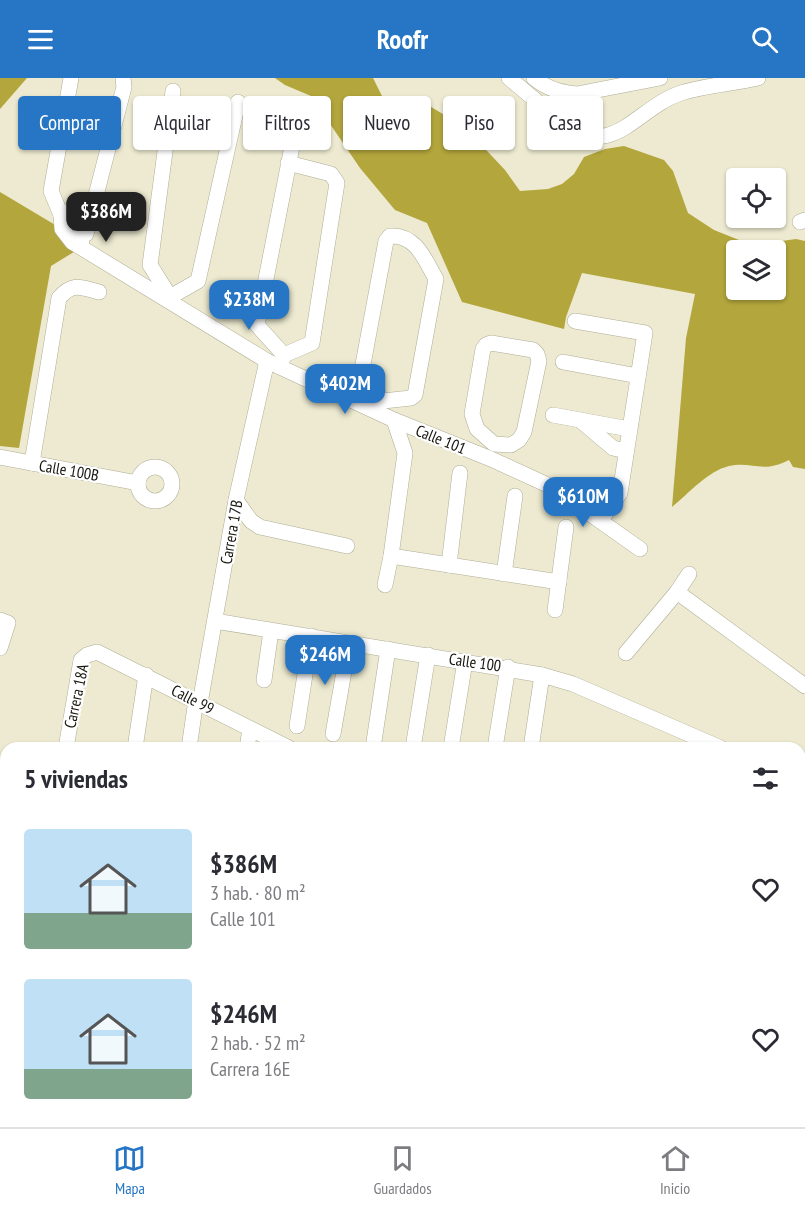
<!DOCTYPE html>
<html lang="es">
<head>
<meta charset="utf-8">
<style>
  :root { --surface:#fff; --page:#f7f7f7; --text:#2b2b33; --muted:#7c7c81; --line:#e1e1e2; --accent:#2676c5 }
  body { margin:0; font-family:"PT Sans Narrow",sans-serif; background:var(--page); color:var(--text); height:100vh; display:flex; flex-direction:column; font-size:22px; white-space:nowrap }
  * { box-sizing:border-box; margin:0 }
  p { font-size:20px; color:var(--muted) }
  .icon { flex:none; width:33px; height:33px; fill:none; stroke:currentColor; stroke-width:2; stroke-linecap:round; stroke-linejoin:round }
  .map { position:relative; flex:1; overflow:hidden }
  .drawer { position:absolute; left:0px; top:664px; width:806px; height:386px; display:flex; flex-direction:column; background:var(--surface); border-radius:18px 18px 0 0; box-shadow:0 2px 4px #0004 }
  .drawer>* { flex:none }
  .banner { position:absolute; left:18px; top:18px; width:770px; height:54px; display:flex; gap:12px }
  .fabs { position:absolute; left:726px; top:90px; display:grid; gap:12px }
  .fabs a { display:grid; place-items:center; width:60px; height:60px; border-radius:6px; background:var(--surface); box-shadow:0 2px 4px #0004; font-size:30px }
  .price { position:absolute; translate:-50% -51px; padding:0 14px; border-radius:12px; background:var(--accent); color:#fff; font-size:20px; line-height:39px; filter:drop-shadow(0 2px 3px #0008) }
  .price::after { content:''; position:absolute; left:50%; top:36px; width:18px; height:14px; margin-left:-9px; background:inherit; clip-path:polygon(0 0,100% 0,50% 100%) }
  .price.on { background:#222; color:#fff }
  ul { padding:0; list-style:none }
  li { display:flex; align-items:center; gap:18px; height:150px; padding:0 24px }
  li span { display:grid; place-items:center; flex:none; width:168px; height:120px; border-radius:6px; color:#555 }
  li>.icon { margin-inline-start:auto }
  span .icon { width:72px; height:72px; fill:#fffc; stroke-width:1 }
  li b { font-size:26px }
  h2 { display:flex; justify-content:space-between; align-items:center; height:72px; padding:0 24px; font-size:26px }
  .pill { padding:0 21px; border-radius:6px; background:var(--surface); box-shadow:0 2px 4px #0004; font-size:21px; line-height:54px }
  .pill.on { background:var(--accent); color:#fff }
  header { display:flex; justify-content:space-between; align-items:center; height:78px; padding:0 24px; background:var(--accent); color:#fff; font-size:27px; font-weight:700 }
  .tabs { display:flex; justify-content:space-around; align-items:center; height:84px; border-top:2px solid var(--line); background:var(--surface); font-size:16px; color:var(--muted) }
  .tabs a { display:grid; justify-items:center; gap:3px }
  .tabs .on { color:var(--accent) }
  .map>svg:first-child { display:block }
  .forest { fill:#b3a63c; fill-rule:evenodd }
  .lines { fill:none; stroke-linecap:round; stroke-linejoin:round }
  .minor-casing { stroke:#afad95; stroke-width:16 }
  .minor { stroke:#fff; stroke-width:15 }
  .labels { text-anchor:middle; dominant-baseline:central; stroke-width:4.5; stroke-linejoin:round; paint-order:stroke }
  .street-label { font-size:16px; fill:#15140c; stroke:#fff }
</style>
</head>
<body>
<header><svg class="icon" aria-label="menu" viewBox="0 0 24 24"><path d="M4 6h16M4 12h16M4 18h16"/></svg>Roofr<svg class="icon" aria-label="search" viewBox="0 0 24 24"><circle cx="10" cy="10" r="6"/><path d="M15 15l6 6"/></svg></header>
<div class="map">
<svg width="805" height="1049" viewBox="0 0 805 1049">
  <rect width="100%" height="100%" fill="#edead1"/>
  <!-- forest -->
  <g class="forest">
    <polygon points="0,0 27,0 0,31"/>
    <path d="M 275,0 L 373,0 L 382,18 L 391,28 L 428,27 L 446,38 L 473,58 L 505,92 L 520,113 L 548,111 L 562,106 L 574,96 L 584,79 L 605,71 L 624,68 L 664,82 L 673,93 L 688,135 L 714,152 L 744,164 L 760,166 L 796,161 L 805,163 L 805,391 L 793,389 L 789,382 C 762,396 753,383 729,388 C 708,393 689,415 672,429 L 686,260 L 695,216 L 582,195 L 566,239 L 564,251 L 462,224 L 427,145 L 395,132 L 360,90 L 311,18 L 285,7 ZM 776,172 L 776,212 L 736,212 L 736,172 Z"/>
    <polygon points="0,114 62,151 82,169 51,188 19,370 0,368"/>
  </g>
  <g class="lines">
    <defs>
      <g id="minor">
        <path d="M 509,0 L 566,48 C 614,81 638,29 681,15 C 706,7 733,6 758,0"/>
        <path d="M 534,0 C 546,10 561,15 577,16 L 660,0"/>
        <polyline points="172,34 233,45"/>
        <path d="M 584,58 C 573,42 573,23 592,14"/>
        <polyline points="61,137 51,113 71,0"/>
        <polyline points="800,144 805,142"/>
        <polyline points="86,156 124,9 123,0"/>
        <path d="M 390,158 C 416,156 425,182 436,201 L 415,317 L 411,320 L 383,323 L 361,297 L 386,163 Z"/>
        <polyline points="82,169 80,142 77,137 66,134 61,137 62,151 72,164 267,283 394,342 491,381 552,409 640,471"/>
        <polyline points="170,219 150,187 173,13"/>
        <polyline points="168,222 170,219 198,203 238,24"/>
        <polyline points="575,243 645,255 620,415 601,442"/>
        <polygon points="491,265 533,272 537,276 539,283 524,354 519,362 511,367 494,366 477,351 472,336 483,271 486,267"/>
        <polyline points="284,277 312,265 337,105 331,96 288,85"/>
        <polyline points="563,284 638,298"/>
        <polyline points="280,289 284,277 257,247 297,43"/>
        <polyline points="553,337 629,351"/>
        <polyline points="581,343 613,370 626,373"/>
        <polyline points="0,379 138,405"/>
        <path d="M 32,385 L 59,220 C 73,204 80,209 99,214"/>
        <circle cx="155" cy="406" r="17"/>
        <polyline points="236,422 251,443 260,449 347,468"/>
        <polyline points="391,478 559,504"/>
        <polyline points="449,487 460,395"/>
        <polyline points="504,496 515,418"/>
        <polyline points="385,507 391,478 405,375 394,342"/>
        <polyline points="677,514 805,608"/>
        <polyline points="555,532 566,449"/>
        <polyline points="0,542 8,545 0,570"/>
        <polyline points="215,543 542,597 573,606 721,670"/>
        <polyline points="626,575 677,514 689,496"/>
        <polyline points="264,602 271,553"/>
        <polyline points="200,625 236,422 267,283"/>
        <polyline points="297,648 311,558"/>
        <polyline points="333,656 349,565"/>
        <polyline points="66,670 81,582 87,577 97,574 289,670"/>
        <polyline points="135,670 146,597"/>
        <polyline points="189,670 196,622"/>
        <polyline points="247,670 250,651"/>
        <polyline points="373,670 388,571"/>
        <polyline points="413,670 428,577"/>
        <polyline points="451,670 465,583"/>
        <polyline points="495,670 508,589"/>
        <polyline points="531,670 542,597"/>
        <polyline points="800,706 805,709"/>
        <polyline points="0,731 6,733"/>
        <polyline points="800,991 805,991"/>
        <polyline points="240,1044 251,1049"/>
        <polyline points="424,1044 432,1049"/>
        <polyline points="682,1044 688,1049"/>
        <polyline points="610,1045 610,1044"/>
        <polyline points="263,1049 264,1044"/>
        <polyline points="452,1049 453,1044"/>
        <polyline points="520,1049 521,1044"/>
        <polyline points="754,1049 760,1044"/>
      </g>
    </defs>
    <!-- minor casing -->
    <use href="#minor" class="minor-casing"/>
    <!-- minor -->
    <use href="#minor" class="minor"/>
  </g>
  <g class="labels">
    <!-- street labels -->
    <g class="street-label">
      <text transform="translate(441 361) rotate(22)">Calle 101</text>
      <text transform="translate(69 392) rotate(10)">Calle 100B</text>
      <text transform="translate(231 454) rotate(-80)">Carrera 17B</text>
      <text transform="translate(475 584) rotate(8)">Calle 100</text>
      <text transform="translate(76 618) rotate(-78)">Carrera 18A</text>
      <text transform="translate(193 621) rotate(27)">Calle 99</text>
    </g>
  </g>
</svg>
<div class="fabs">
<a><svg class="icon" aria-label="locate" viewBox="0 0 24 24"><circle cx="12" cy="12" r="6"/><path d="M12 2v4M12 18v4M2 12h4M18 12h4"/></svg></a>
<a><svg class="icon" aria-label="layers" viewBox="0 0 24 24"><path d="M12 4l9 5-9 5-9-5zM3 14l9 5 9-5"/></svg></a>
</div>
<b class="price on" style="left:106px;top:165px">$386M</b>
<b class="price" style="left:249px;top:253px">$238M</b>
<b class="price" style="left:345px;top:337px">$402M</b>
<b class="price" style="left:583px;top:450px">$610M</b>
<b class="price" style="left:325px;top:608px">$246M</b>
<div class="banner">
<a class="pill on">Comprar</a>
<a class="pill">Alquilar</a>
<a class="pill">Filtros</a>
<a class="pill">Nuevo</a>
<a class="pill">Piso</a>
<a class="pill">Casa</a>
</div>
<section class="drawer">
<h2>5 viviendas<svg class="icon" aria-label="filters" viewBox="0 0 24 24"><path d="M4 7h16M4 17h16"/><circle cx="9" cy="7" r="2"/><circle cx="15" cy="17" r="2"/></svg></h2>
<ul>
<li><span style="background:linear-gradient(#bfe0f5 70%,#7fa58c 0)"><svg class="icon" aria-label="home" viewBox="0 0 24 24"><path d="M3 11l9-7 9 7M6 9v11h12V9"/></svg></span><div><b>$386M</b><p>3 hab. · 80 m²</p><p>Calle 101</p></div><svg class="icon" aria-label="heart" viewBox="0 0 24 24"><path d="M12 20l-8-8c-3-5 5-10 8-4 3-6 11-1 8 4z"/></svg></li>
<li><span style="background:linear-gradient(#bfe0f5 75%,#7fa58c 0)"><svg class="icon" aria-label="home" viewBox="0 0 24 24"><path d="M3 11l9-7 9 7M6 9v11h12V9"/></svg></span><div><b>$246M</b><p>2 hab. · 52 m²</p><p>Carrera 16E</p></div><svg class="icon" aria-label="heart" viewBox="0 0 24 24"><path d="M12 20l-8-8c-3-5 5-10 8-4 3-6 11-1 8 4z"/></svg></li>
</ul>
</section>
</div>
<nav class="tabs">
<a class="on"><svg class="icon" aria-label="map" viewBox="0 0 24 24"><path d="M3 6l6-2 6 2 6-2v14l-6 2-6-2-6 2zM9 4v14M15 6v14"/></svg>Mapa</a>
<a><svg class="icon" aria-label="saved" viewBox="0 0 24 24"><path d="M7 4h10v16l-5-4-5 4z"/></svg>Guardados</a>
<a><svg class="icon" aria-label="home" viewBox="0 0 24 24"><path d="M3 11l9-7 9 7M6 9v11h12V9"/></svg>Inicio</a>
</nav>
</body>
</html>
